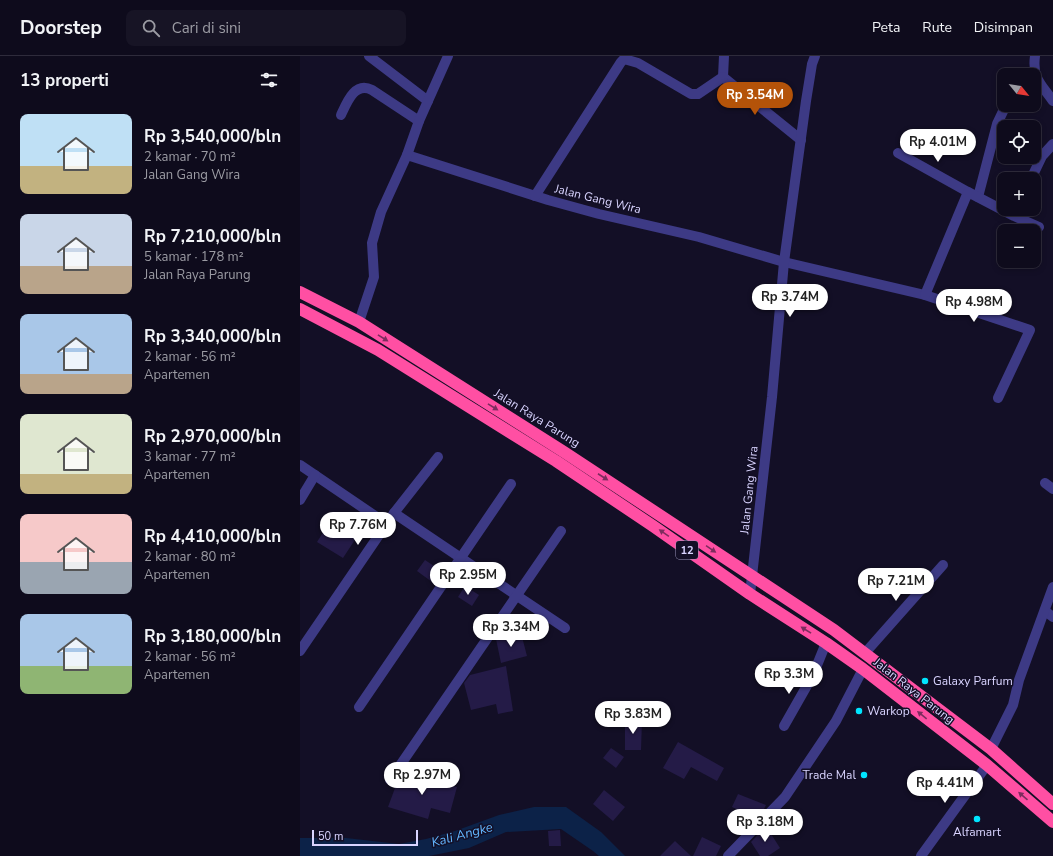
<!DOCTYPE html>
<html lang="id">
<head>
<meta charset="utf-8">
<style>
  :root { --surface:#0e0b1c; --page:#171425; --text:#f1f3f6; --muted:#9b9ba3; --line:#2e2b3b; --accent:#b45309 }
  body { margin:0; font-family:"Nunito Sans",sans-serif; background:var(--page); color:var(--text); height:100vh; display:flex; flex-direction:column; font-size:15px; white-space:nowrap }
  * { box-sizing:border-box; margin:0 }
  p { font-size:13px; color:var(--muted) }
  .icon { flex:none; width:22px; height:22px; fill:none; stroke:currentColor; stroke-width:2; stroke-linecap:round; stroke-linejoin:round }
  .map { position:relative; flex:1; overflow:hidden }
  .sheet { display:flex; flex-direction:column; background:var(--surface); width:300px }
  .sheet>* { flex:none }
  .needle { width:26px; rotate:120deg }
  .tools { position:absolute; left:697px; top:12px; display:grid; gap:8px }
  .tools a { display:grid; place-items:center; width:44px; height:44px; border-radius:8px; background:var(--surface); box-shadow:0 2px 6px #0003,0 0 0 1px var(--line); font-size:20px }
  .scale { position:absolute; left:12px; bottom:10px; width:106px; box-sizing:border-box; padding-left:4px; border:2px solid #d9d4ff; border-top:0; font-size:11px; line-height:14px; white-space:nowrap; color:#d9d4ff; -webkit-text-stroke:3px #130f26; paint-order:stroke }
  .price { position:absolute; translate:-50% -34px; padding:0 9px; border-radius:14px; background:#fff; color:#222; font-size:13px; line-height:26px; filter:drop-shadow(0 1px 2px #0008) }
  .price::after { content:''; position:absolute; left:50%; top:24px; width:12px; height:9px; margin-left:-6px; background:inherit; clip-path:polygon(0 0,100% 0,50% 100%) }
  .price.current { background:var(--accent); color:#fff }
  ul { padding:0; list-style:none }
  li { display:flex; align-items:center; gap:12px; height:100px; padding:0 20px }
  li span { display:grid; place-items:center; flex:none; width:112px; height:80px; border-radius:8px; color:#555 }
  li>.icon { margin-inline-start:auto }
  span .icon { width:48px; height:48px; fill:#fffc; stroke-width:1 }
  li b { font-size:17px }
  h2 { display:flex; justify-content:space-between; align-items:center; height:48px; padding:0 20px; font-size:17px }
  header { display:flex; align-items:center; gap:24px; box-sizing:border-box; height:56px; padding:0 20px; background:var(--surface); border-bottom:1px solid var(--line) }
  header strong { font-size:19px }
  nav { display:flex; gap:22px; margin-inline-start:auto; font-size:14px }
  .search { width:280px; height:36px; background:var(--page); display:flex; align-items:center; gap:10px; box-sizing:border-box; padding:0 14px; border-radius:8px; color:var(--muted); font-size:15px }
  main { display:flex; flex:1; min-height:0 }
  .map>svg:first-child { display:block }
  .water { fill:#0c2248 }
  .building { fill:#241b47 }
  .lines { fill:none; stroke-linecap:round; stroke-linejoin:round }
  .minor { stroke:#3d3a85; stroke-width:10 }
  .highway { stroke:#ff4fa3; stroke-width:12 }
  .oneway { fill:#7d2c5e }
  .poi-dot { fill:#00e5ff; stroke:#130f26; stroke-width:1.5 }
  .labels { text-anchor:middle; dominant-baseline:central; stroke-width:3; stroke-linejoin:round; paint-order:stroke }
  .shield { fill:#130f26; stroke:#9e99be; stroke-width:1 }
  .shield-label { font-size:11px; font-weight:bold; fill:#d9d4ff }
  .street-label { font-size:12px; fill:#d9d4ff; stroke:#130f26 }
  .poi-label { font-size:12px; fill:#d9d4ff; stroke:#130f26; text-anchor:start }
  .water-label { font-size:13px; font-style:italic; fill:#62b6ff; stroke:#130f26 }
</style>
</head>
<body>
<header>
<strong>Doorstep</strong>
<div class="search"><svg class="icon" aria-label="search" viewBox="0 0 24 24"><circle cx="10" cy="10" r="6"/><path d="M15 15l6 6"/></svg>Cari di sini</div>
<nav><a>Peta</a><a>Rute</a><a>Disimpan</a></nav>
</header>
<main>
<section class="sheet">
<h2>13 properti<svg class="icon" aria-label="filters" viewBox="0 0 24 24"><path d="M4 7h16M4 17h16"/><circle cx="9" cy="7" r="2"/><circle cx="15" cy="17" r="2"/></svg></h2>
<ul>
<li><span style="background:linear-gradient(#bfe0f5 65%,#c2b280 0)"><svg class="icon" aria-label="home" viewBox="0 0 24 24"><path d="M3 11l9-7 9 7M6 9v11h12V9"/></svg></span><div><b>Rp 3,540,000/bln</b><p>2 kamar · 70 m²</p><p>Jalan Gang Wira</p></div></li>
<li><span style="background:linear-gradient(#c9d6e8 65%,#b9a48a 0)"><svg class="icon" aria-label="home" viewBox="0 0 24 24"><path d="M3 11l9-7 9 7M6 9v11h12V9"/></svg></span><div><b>Rp 7,210,000/bln</b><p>5 kamar · 178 m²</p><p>Jalan Raya Parung</p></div></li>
<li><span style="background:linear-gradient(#a9c7e8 75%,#b9a48a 0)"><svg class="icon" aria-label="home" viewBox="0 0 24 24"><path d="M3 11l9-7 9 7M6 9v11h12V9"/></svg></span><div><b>Rp 3,340,000/bln</b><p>2 kamar · 56 m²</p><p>Apartemen</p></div></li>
<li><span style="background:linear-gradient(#dfe7d0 75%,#c2b280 0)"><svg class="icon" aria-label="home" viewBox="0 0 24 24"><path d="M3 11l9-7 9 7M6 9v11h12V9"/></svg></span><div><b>Rp 2,970,000/bln</b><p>3 kamar · 77 m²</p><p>Apartemen</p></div></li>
<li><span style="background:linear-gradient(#f6c9c9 60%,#9aa5b1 0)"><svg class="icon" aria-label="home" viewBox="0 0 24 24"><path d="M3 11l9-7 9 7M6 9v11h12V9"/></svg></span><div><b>Rp 4,410,000/bln</b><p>2 kamar · 80 m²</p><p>Apartemen</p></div></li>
<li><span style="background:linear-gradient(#a9c7e8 65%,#8fb573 0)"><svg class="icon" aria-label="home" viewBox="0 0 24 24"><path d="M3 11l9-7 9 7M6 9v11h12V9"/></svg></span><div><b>Rp 3,180,000/bln</b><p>2 kamar · 56 m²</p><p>Apartemen</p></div></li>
</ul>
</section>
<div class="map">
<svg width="753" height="800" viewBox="0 0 753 800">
  <rect width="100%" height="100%" fill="#130f26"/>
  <!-- water -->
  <polygon class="water" points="234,751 266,751 301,776 325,800 299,800 293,795 261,773 206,776 169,792 129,800 0,800 0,782 46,782 99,788 126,783 155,775 199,759"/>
  <!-- building -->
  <g class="building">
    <polygon points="36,456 62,473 43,502 17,486"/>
    <polygon points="125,504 140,514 132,526 117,515"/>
    <polygon points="165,530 179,539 172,550 158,541"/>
    <polygon points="221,577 227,600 201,607 196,583"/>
    <polygon points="206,610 213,655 198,658 196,648 171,654 164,627 170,619"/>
    <polygon points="325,664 342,664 341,694 325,694"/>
    <polygon points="378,686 424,712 417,725 391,711 384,723 363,712"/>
    <polygon points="311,692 324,701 316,712 303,702"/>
    <polygon points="104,716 125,723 157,731 150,757 131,752 128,763 88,751 98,724"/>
    <polygon points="304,734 325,751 313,765 293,748"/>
    <polygon points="438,738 466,749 463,755 456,762 432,751"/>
    <polygon points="466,770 480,792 468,800 460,800 451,786"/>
    <polygon points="260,774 261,790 249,790 248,775"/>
    <polygon points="402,781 421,790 416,800 393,800"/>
    <polygon points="375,785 391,800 360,800"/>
  </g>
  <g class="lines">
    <!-- minor -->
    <g class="minor">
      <polyline points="69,0 128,45"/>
      <path d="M 735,0 C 732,22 741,28 753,45"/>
      <polyline points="423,21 501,84"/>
      <polyline points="423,21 424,0"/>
      <path d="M 41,59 C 47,46 55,25 72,34 L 119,65"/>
      <polyline points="598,97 668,136"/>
      <polyline points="107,99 248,144 299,158 399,181 484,206 625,239 730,274 698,342"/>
      <polyline points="731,123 742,100 753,88"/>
      <polyline points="235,140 321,6 324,3 338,7 391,38 398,38 423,21"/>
      <polyline points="678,141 697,68 706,49"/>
      <polyline points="625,239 668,136 714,160 739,171"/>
      <polyline points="59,266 74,221 72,187 81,156 107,99 119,65 148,0"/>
      <polyline points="0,409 87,468"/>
      <polyline points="745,427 753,433"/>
      <polyline points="0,444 15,419"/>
      <polyline points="94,457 265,572"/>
      <polyline points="450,538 472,341 484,206 506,45 512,8 515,0"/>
      <polyline points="745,555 753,561"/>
      <polyline points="0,595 94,457 138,401"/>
      <polyline points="565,597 643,509"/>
      <polyline points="59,651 211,428"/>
      <polyline points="484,670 513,619 526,587"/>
      <polyline points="691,693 713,649 719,624 753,531"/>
      <polyline points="90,724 261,475"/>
      <polyline points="428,800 485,741 536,665 563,613"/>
      <polyline points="621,800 687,709"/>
    </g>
    <!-- highway -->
    <g class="highway">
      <polyline points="0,236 59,266 264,396 534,574 691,693 753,748"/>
      <polyline points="0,253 78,294 256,405 353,470 450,538 526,587 563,613 687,709 753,766"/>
    </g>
  </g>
  <!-- one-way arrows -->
  <defs><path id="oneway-solid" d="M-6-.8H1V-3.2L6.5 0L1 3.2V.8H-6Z"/></defs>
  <g class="oneway">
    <use href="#oneway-solid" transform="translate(83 282) rotate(32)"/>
    <use href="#oneway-solid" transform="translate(193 351) rotate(32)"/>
    <use href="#oneway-solid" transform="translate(303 421) rotate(33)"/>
    <use href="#oneway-solid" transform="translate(364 477) rotate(-145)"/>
    <use href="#oneway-solid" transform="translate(411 493) rotate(34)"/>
    <use href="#oneway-solid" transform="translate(506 574) rotate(-148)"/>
    <use href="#oneway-solid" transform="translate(622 659) rotate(-141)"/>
    <use href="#oneway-solid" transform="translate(723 740) rotate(-139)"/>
  </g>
  <!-- markers -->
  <g class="poi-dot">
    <circle cx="625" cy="625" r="4"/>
    <circle cx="559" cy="655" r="4"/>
    <circle cx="564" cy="719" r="4"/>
    <circle cx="677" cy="763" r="4"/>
  </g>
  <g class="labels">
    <!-- shield labels -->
    <rect class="shield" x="376" y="485" width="22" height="18" rx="3"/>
    <g class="shield-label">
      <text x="387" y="494">12</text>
    </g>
    <!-- street labels -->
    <g class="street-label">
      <text transform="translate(298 143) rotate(14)">Jalan Gang Wira</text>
      <text transform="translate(237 362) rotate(32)">Jalan Raya Parung</text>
      <text transform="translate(449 434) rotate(-84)">Jalan Gang Wira</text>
      <text transform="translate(614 635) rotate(38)">Jalan Raya Parung</text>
    </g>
    <!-- poi labels -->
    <g class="poi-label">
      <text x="633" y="625">Galaxy Parfum</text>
      <text x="567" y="655">Warkop</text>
      <text x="556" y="719" text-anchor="end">Trade Mal</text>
      <text x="677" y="776" text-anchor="middle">Alfamart</text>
    </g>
    <!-- water labels -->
    <g class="water-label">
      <text transform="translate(162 779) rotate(-15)">Kali Angke</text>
    </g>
  </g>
</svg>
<div class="tools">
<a><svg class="needle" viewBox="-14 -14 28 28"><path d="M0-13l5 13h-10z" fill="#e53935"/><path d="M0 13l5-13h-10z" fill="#9b9ba3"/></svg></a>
<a><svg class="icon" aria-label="locate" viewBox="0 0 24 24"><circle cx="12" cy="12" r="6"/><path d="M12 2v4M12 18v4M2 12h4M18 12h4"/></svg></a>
<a>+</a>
<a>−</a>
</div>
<div class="scale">50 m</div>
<b class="price current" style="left:455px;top:60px">Rp 3.54M</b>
<b class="price" style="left:638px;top:107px">Rp 4.01M</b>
<b class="price" style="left:490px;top:262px">Rp 3.74M</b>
<b class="price" style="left:674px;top:267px">Rp 4.98M</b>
<b class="price" style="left:58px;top:490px">Rp 7.76M</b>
<b class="price" style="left:168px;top:540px">Rp 2.95M</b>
<b class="price" style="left:596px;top:546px">Rp 7.21M</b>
<b class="price" style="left:211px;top:592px">Rp 3.34M</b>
<b class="price" style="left:489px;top:639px">Rp 3.3M</b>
<b class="price" style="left:333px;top:679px">Rp 3.83M</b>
<b class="price" style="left:122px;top:740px">Rp 2.97M</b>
<b class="price" style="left:645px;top:748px">Rp 4.41M</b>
<b class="price" style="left:465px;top:787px">Rp 3.18M</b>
</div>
</main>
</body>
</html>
